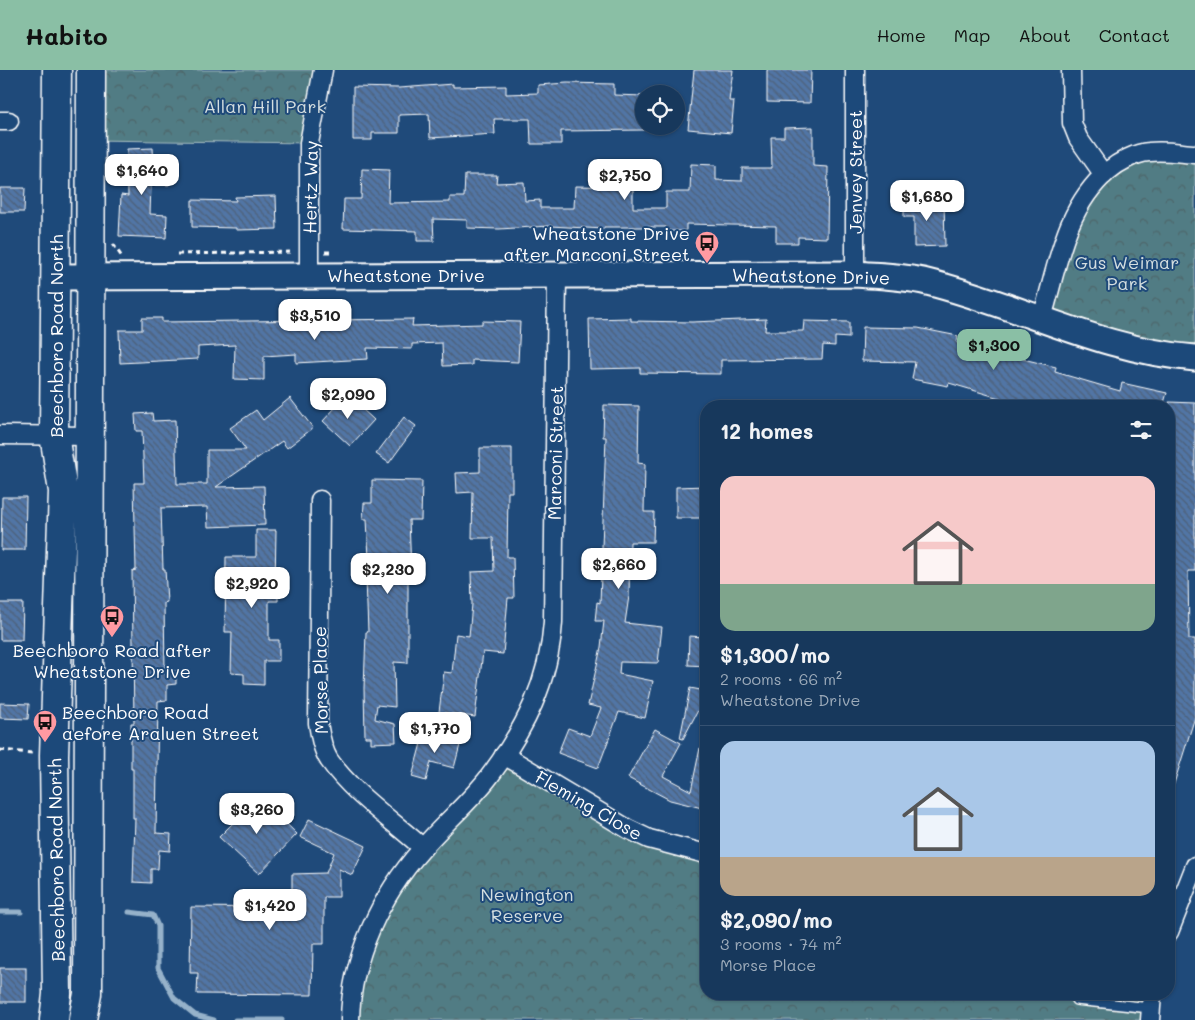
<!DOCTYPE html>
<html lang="en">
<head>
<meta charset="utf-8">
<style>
  :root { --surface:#17385c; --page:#244365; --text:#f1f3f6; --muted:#9eacbb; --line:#365272; --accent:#8abfa5 }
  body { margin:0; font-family:Mali,sans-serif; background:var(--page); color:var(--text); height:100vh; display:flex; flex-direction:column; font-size:19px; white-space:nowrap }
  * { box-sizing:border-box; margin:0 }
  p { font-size:16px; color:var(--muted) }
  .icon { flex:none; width:28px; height:28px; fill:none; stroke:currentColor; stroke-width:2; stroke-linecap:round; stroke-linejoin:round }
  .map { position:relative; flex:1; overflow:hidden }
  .details { position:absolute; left:700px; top:330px; width:475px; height:600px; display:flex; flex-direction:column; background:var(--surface); border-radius:20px; box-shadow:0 1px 4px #0004,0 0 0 1px var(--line) }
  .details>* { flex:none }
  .buttons { position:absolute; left:635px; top:15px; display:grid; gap:10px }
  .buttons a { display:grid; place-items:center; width:50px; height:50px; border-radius:50%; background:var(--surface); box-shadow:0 1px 4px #0004,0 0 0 1px var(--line); font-size:25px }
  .price { position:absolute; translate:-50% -42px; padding:0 11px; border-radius:10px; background:#fff; color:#222; font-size:16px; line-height:32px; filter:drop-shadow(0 1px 2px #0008) }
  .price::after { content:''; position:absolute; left:50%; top:30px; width:15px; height:11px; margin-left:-8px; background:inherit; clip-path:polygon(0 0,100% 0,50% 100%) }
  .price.on { background:var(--accent); color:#111 }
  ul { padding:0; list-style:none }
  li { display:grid; align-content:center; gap:10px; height:265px; padding:0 20px }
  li+li { border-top:1px solid var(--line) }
  li span { display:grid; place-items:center; height:155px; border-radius:15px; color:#555 }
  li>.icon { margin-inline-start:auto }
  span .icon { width:90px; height:90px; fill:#fffc; stroke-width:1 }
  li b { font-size:21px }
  h2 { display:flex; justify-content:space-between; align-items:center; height:60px; padding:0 20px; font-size:21px }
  header { display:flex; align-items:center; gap:30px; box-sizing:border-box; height:70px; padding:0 25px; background:var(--accent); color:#111 }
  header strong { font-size:24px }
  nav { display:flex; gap:28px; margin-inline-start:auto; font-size:18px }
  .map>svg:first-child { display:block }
  .forest { fill:url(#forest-crowns); stroke:#a8bec2 }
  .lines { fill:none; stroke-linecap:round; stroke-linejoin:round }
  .stream { stroke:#96b2ca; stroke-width:5 }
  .building { fill:url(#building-back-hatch); stroke:#fff }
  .lane-casing { stroke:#fff; stroke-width:12 }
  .street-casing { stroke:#fff; stroke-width:21 }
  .secondary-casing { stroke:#fff; stroke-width:29 }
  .primary-casing { stroke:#fff; stroke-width:31 }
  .path { stroke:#fff; stroke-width:3; stroke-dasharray:5 4; stroke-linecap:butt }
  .lane { stroke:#1f4a7a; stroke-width:9 }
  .street { stroke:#1f4a7a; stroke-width:18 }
  .secondary { stroke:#1f4a7a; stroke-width:25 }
  .primary { stroke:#1f4a7a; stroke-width:28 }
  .labels { text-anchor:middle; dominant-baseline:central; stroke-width:4; stroke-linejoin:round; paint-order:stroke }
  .park-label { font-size:18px; fill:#d4dee0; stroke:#1f4a7a }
  .street-label { font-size:18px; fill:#fff; stroke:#1f4a7a }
  .poi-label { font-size:18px; fill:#fff; stroke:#1f4a7a; text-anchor:end }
</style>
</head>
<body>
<header>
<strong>Habito</strong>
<nav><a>Home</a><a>Map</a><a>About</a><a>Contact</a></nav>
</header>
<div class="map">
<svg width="1195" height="950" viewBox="0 0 1195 950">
  <defs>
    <pattern id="forest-crowns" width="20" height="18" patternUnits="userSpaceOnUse" patternTransform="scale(1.25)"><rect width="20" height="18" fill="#517c84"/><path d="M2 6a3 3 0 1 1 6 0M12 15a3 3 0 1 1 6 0" fill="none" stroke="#4e6468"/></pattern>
    <pattern id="building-back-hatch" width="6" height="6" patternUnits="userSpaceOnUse" patternTransform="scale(1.25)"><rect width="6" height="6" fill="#5175a5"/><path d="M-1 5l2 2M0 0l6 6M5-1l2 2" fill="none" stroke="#4e6078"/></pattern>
  </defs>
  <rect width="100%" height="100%" fill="#1f4a7a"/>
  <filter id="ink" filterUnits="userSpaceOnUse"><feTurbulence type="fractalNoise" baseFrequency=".02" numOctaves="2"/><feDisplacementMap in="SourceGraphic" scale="10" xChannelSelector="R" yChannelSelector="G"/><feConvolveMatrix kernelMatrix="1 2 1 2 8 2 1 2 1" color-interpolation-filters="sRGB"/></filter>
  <g filter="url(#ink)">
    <!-- forest -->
    <g class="forest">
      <polygon points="91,0 323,0 309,73 91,70"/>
      <polygon points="1195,84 1195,288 1042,248 1071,148 1117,94"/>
      <polygon points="504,685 587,736 706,784 706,924 1152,924 1150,950 350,950 378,845"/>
    </g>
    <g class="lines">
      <!-- stream -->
      <g class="stream">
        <polyline points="0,842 21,842"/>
        <polyline points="129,842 153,845 158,856 158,898 174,928 195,945 214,950"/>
        <polyline points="235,950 282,950"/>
      </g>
    </g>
    <!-- building -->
    <g class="building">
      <polygon points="694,0 733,0 729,31 734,31 731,63 688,59"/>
      <polygon points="767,0 811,0 810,33 767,32"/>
      <polygon points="567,13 614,14 614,25 644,26 644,60 561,61 561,74 531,74 530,49 494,49 495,64 430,68 429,44 399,45 399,63 372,63 372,70 353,70 353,17 399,18 453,14 453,17 506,16 506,24 538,23 538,15"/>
      <polygon points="813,57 813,96 828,97 827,168 798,167 798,173 776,173 776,156 686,154 686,161 666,161 666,157 604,157 604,159 550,156 499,159 467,158 467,150 433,149 434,171 417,171 417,161 343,159 344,129 361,129 362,99 389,100 388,133 450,132 450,127 464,127 465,105 497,105 496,113 524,112 525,131 540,130 540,138 574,138 575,116 633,117 633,138 666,138 666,122 690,122 691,94 716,95 716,110 742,111 742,98 772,98 771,67 784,67 784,58"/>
      <polygon points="153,78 154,96 169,95 169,115 151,115 150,144 167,145 166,168 119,166 121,125 128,126 127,79"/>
      <polygon points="0,118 25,118 24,142 0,142"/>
      <polygon points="276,126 277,159 236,160 236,158 192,157 192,130 236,131 235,127"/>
      <polygon points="944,130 945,176 914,177 914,147 904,147 904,131"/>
      <polygon points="142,248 162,248 162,252 413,249 412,256 482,254 482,251 520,252 518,292 472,290 472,295 443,296 442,273 412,274 412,279 367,278 368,289 296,293 296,284 264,286 264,310 234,309 235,275 198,277 198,289 120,293 119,260 142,260"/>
      <polygon points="631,248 631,251 692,252 766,249 765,261 803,261 804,251 849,252 849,268 835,267 835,276 823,275 822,289 721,290 721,304 640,303 640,298 590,299 589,249"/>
      <polygon points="863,257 918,258 958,266 957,273 1056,297 1055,302 1120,321 1122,313 1167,323 1163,336 1034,336 1006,330 949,313 948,316 912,309 915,292 862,291"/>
      <polygon points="347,325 374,350 350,376 323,351"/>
      <polygon points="290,328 313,358 287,378 282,371 216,417 264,416 265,455 208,457 207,437 161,438 163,499 165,499 167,532 164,533 165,601 176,601 176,614 167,615 167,630 158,631 156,763 171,764 170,781 159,780 158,799 151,799 151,813 133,812 135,748 133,748 133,699 131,699 131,653 134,653 132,501 136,500 134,413 144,413 142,361 136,361 135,344 152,343 153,351 175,350 177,414 207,414 207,380 246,380 230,358 256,340 263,350"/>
      <polygon points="1169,332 1195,333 1195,501 1188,501 1189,569 1195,569 1195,647 1172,720 1169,719"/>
      <polygon points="604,335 639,336 638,393 645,394 644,442 654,442 653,472 630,472 629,526 625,553 662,557 658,593 620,592 619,604 653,611 645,648 619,642 598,698 558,683 568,658 590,666 601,638 588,635 601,577 604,551 595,551 597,532 600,533 606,367 603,367"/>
      <polygon points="404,347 416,356 389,393 376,384"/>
      <polygon points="480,378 512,378 512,422 508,422 507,487 513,487 514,528 508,528 503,584 483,582 475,647 439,642 444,602 452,603 456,564 469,566 472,534 471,502 494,501 493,468 472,468 473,422 457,423 456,403 480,402"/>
      <polygon points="372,410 422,411 421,450 409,450 411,501 408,501 408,593 394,592 395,637 377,635 375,649 395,654 396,672 371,673 371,667 365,667 364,618 366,562 368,562 366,509 370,509 367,449 363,449 364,433 372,433"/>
      <polygon points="706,416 706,448 676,448 676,417"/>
      <polygon points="2,427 26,427 25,480 1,480"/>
      <polygon points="256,460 276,460 275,517 278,517 278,531 269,531 269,570 279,570 279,591 264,591 264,615 244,614 244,604 231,603 232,562 225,562 226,487 256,487"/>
      <polygon points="0,533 23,533 22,570 0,570"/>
      <polygon points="689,566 706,567 706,596 688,595"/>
      <polygon points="690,618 706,621 706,625 683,669 680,668"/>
      <polygon points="0,633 29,634 28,649 0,648"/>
      <polygon points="655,659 681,673 663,706 691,721 700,678 706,679 706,739 670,730 628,708"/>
      <polygon points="424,662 461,671 454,698 431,692 426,711 412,707"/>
      <polygon points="264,732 297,764 259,804 219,767 233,753 226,747 239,733 252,745"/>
      <polygon points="309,749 366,776 352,805 339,799 339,827 324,827 324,874 313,874 312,925 197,924 198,903 190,903 191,837 292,838 292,804 326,803 334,783 300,767"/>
      <rect x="0" y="898" width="26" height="34"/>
    </g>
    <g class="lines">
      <defs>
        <polyline id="lane" points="1076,930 1150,938"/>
        <g id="street">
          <polyline points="855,0 855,204"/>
          <polyline points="1071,0 1072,53 1078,68 1104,105"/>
          <polyline points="0,51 9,51"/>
          <polyline points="309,206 309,73 323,0"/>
          <path d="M 1042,248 C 1058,195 1064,139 1108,101 C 1119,92 1135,83 1149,82 C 1164,80 1180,83 1195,84"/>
          <polyline points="0,365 90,366"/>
          <path d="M 320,430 L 318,653 C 320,665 322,679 329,690 C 353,724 392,750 423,778"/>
          <polyline points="504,685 628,759 649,769 706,784"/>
          <polyline points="1169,862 1195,796"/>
          <path d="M 350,950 C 351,887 381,825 422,779 C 443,754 469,733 489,707 C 525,659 549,612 553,552 L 557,205"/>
          <polyline points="1150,950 1152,924"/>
        </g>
        <path id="secondary" d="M 56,207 L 855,204 C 879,206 904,206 927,212 C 1017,234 1102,281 1195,288"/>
        <g id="primary">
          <polyline points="54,950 57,924 54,685 63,421 54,365 57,0"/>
          <polyline points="83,950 88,924 91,0"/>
        </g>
      </defs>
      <!-- lane casing -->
      <use href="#lane" class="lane-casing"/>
      <!-- street casing -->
      <use href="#street" class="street-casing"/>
      <!-- secondary casing -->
      <use href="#secondary" class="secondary-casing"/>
      <!-- primary casing -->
      <use href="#primary" class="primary-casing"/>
      <!-- path -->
      <g class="path">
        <polyline points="113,174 122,187"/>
        <polyline points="325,182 334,182"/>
        <polyline points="177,184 293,182"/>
        <polyline points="0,680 32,683"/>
      </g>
      <!-- lane -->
      <use href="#lane" class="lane"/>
      <!-- street -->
      <use href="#street" class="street"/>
      <!-- secondary -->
      <use href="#secondary" class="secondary"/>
      <!-- primary -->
      <use href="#primary" class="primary"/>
    </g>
  </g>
  <!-- icons -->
  <defs>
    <symbol id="bus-pin" viewBox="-11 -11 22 30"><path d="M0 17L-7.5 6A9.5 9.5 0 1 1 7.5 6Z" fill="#ff9aa2" stroke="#1f4a7a"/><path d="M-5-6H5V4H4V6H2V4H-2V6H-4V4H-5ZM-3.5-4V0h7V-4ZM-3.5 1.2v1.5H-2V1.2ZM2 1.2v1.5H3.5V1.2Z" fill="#111"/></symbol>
  </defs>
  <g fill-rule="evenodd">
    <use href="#bus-pin" x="693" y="159" width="28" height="38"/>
    <use href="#bus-pin" x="98" y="533" width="28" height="38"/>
    <use href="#bus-pin" x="31" y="638" width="28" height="38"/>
  </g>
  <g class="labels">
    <!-- park labels -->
    <g class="park-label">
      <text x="265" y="36">Allan Hill Park</text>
      <text x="1127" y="192">Gus Weimar<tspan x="1127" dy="21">Park</tspan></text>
      <text x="527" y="824">Newington<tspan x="527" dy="21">Reserve</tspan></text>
    </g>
    <!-- street labels -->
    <g class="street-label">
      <text transform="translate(855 102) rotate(-90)">Jenvey Street</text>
      <text transform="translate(310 117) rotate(-89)">Hertz Way</text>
      <text x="406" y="205">Wheatstone Drive</text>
      <text transform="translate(811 206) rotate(1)">Wheatstone Drive</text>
      <text transform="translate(56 266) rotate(-90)">Beechboro Road North</text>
      <text transform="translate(555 383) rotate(-89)">Marconi Street</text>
      <text transform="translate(320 610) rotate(-91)">Morse Place</text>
      <text transform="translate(589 735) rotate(30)">Fleming Close</text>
      <text transform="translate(56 790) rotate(-91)">Beechboro Road North</text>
    </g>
    <!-- poi labels -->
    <g class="poi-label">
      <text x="690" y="163">Wheatstone Drive<tspan x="690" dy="21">after Marconi Street</tspan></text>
      <text x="112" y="580" text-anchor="middle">Beechboro Road after<tspan x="112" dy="21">Wheatstone Drive</tspan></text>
      <text x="62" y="642" text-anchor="start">Beechboro Road<tspan x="62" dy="21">aefore Araluen Street</tspan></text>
    </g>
  </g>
</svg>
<div class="buttons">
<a><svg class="icon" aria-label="locate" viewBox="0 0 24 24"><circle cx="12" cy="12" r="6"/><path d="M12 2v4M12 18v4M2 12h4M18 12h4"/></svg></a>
</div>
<b class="price" style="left:142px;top:126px">$1,640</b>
<b class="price" style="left:625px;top:131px">$2,750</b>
<b class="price" style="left:927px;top:152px">$1,680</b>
<b class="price" style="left:315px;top:271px">$3,510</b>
<b class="price on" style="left:994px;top:301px">$1,300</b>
<b class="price" style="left:348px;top:350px">$2,090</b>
<b class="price" style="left:619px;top:520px">$2,660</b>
<b class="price" style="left:388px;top:525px">$2,230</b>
<b class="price" style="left:252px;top:539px">$2,920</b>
<b class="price" style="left:435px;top:684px">$1,770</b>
<b class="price" style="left:257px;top:765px">$3,260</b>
<b class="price" style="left:270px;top:861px">$1,420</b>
<section class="details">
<h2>12 homes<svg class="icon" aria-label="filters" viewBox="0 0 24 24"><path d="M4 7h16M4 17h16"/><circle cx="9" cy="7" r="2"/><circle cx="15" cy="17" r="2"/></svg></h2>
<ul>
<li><span style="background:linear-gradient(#f6c9c9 70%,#7fa58c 0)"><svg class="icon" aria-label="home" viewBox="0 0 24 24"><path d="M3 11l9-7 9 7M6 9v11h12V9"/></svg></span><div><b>$1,300/mo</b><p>2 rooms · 66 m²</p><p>Wheatstone Drive</p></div></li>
<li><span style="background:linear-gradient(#a9c7e8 75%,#b9a48a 0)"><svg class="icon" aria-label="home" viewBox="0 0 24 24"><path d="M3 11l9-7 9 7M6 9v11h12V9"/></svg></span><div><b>$2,090/mo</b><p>3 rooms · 74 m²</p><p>Morse Place</p></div></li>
</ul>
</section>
</div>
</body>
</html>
